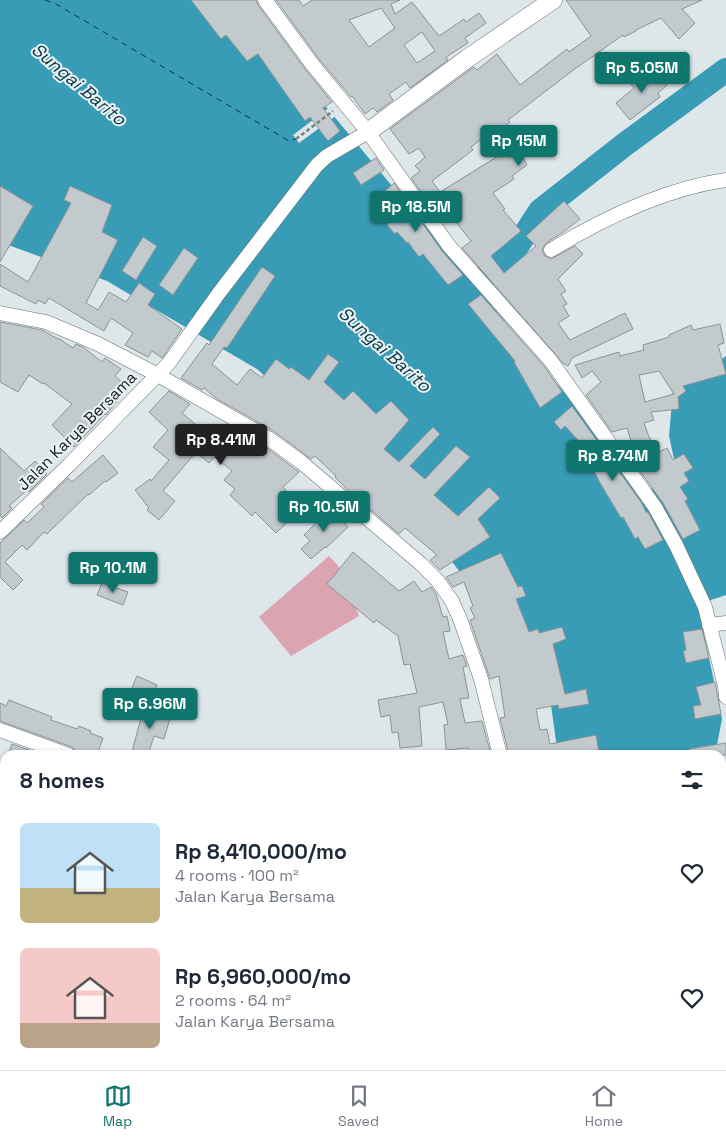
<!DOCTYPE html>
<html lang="en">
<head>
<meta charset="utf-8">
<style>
  :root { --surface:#fff; --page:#f2f2f3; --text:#1f2937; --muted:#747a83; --line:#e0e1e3; --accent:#0f766e }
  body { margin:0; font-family:"Space Grotesk",sans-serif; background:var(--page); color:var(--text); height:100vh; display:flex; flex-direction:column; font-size:19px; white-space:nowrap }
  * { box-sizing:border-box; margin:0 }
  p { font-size:16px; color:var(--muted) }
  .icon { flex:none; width:28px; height:28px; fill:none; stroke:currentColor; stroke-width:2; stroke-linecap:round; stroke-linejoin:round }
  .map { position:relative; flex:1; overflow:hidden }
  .drawer { position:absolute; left:0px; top:750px; width:726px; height:320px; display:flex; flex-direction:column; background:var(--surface); border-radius:15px 15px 0 0; box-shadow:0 1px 4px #0004 }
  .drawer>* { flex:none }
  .price { position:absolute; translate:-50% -42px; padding:0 11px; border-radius:5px; background:var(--accent); color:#fff; font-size:16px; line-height:32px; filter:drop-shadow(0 1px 2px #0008) }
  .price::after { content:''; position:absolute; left:50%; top:30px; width:15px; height:11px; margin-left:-8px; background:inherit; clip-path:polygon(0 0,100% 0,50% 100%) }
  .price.selected { background:#222; color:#fff }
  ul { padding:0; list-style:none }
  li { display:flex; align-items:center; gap:15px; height:125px; padding:0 20px }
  li span { display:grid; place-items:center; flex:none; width:140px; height:100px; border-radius:8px; color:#555 }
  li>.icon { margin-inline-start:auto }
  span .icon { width:60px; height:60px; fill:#fffc; stroke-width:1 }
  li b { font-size:21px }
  h2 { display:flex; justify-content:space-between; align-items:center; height:60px; padding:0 20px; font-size:21px }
  .dock { display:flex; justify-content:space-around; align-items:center; height:70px; border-top:1px solid var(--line); background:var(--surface); font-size:14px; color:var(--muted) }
  .dock a { display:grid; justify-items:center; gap:2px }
  .dock .selected { color:var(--accent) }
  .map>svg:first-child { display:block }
  .green { fill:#daa5b0 }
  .water { fill:#399cb6 }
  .pier { fill:#dde6e9 }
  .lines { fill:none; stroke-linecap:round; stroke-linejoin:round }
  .river { stroke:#399cb6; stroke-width:24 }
  .ferry { stroke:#083742; stroke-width:1; stroke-dasharray:6 5; stroke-linecap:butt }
  .building { fill:#c2cacd; stroke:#8b9395; fill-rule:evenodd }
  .minor-casing { stroke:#676f71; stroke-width:15 }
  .tertiary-casing { stroke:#676f71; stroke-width:19 }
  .path { stroke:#7b8183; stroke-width:2.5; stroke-dasharray:4 2.5; stroke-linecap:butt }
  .minor { stroke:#fff; stroke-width:14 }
  .tertiary { stroke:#fff; stroke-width:18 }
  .labels { text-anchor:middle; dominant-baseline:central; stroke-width:4; stroke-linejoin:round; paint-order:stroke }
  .street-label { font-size:16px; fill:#16191a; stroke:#eaf3f6 }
  .water-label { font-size:18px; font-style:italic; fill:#083742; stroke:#eaf3f6 }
</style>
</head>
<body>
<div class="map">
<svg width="726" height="1070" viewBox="0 0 726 1070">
  <rect width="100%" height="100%" fill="#dde6e9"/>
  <!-- green -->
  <polygon class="green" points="329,556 340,568 327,584 356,608 359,616 291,656 259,617"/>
  <!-- water -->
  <g class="water">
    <polygon points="0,0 237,0 599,434 636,490 680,486 669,436 673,391 726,356 726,595 711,600 700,609 701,620 722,719 715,755 558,755 551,705 470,586 437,541 377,478 257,369 107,281 0,242"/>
    <rect x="592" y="1065" width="125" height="5"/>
  </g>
  <!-- pier -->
  <polygon class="pier" points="330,107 337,115 299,143 293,135"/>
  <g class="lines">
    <!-- river -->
    <polyline class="river" points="473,287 516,248 540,211 624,145 726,70"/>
    <!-- ferry -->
    <polyline class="ferry" points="45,0 56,4 289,141 296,139"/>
  </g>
  <!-- building -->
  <g class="building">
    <polygon points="191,0 256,0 258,5 305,69 332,102 323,108 340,131 328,141 310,117 305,121 258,54 247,61 226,35 221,39"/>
    <path d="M 276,0 L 299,0 L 303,6 L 312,0 L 400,0 L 391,4 L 395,14 L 412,2 L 439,36 L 464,19 L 466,22 L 479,13 L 486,23 L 465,38 L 468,43 L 446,57 L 448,60 L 410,88 L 406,82 L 389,94 L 393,100 L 377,112 L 373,108 L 365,114 L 352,96 L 351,97 L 319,59 ZM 381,8 L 395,28 L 369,47 L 349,20 ZM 422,32 L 435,51 L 417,63 L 404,45 Z"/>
    <polygon points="566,0 702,0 682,9 695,23 679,39 661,18 636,30 636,31 624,37 623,35 572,71 508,120 510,122 494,134 492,131 471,147 473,150 432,181 440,192 516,145 527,165 512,176 514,179 493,193 505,209 503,210 521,231 491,256 504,273 536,246 526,236 564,201 580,219 562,233 546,243 542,250 544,255 551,259 575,246 583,254 558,279 566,291 561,294 567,304 563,306 569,316 558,323 570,340 625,313 633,329 572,358 568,366 563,363 462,248 471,241 448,212 440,218 411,178 420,171 415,166 425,157 419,148 409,154 390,129 474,67 477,70 497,54 520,85 567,49 569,52 591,36"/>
    <polygon points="653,70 667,85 658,93 660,97 630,120 616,103 634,88 630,83 641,74 644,77"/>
    <polygon points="376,158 384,170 361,185 353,173"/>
    <polygon points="394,183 442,251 463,275 448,285 423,254 419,257 408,242 407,243 397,232 395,234 387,225 392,220 375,200"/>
    <polygon points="0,186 33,206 0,262"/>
    <polygon points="70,186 112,205 102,232 118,240 86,303 98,310 109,292 126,302 139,283 155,294 148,305 182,329 162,358 152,351 148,357 125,345 133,333 111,318 104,331 49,298 45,304 38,300 36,304 0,286 0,264 28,282 71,203 64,200"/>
    <polygon points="143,237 157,246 136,280 122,271"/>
    <polygon points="184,248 198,258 173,295 159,285"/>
    <polygon points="262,267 275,276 227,348 224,347 212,364 237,385 250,369 262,378 276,359 289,369 291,367 309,380 328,354 339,362 324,382 344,400 353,391 376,414 391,401 409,420 384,449 399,462 433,427 440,434 410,466 425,479 456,446 470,457 434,495 458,516 489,487 500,498 478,519 490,537 440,570 430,560 437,555 405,528 399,534 349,491 335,477 336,476 315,456 311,459 272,430 217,399 204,388 202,390 181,378 207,343 209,345"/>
    <polygon points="481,295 544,366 562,392 540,408 514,362 515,361 468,304"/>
    <polygon points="0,322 42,330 58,339 58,338 73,348 76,344 83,347 102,362 105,358 121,369 115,376 128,387 106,415 105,414 74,447 52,425 72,404 44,383 43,384 29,375 18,392 0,382"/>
    <path d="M 720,324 L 724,343 L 718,345 L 726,374 L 683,386 L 686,391 L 678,397 L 679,409 L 651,412 L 654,420 L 644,423 L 649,437 L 657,453 L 667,448 L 673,460 L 684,454 L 693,468 L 684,473 L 689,481 L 680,487 L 688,499 L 685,501 L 700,530 L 683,539 L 663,503 L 640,471 L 627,428 L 612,432 L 586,395 L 601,382 L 592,371 L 582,378 L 575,365 L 619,352 L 620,356 L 644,350 L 643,345 L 669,337 L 669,335 L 691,325 L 693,330 ZM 659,371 L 674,394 L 645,402 L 639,375 Z"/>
    <polygon points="169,391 190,404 182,413 213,439 226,424 263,445 299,472 283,487 302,508 276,533 255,512 252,516 230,495 235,489 224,480 232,471 215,457 209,463 196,452 163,491 175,501 159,520 147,510 149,508 135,490 150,479 151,481 169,460 153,447 168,430 149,412"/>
    <polygon points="572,406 641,502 646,512 648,512 663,540 645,549 638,537 635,539 623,517 621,518 600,483 594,471 597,469 587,450 565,426 561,430 554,422"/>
    <polygon points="0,448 24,471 35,461 47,474 29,492 27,490 9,506 12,508 2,518 0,515"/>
    <polygon points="103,455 118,473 106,482 105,481 89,495 88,494 47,534 44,532 27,550 22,545 5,562 23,580 13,590 0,577 0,543 24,520 27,523 44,507 41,504 68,478 72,482"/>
    <polygon points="331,508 348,527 326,548 325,547 311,559 301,549 310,541 304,535"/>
    <polygon points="353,552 399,591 414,581 422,592 431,587 436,594 443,617 447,616 450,631 443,632 449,659 463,655 467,666 463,667 469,698 460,699 465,723 482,721 491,755 469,755 468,748 446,750 444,725 448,724 443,702 419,707 422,746 400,748 398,732 392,733 390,715 381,717 378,700 417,693 410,664 404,665 398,636 376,620 374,623 327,584"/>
    <polygon points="501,553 518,587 522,586 526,596 516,599 529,632 538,629 539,633 562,627 566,639 553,644 565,694 586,689 589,704 559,709 558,705 536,709 540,730 547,729 550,744 596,735 599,752 582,755 509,755 500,718 505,717 499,676 490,679 470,620 475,618 470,608 473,606 464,582 453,587 446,577"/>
    <polygon points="102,583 128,592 123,605 97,595"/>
    <polygon points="702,629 709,658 686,663 683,651 686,650 683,632"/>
    <polygon points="137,676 157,685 149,703 129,695"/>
    <polygon points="715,682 721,714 695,719 693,706 701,705 696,687"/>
    <polygon points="9,700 52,717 51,720 77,729 79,726 91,731 90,733 103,738 97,755 83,755 77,753 72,747 0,721 0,703 6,706"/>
    <polygon points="144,707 171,715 164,739 154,736 148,755 131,755"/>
    <polygon points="726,743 726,755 690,755 689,749"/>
    <polygon points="12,744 43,755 8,755"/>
  </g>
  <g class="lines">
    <defs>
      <g id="minor">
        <polyline points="265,0 312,64 368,132 449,246 551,361 655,507 676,545 705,607 725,686 726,697"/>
        <path d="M 551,250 C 604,218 664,189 726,180"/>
        <polyline points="0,313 46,322 98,344 158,375 268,438 301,462 421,564 437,580 452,601 460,619 481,679 500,755"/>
        <polyline points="0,532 69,465 169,363 219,293 317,165 327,156 368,132"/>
        <polyline points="709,625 726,623"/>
        <polyline points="0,730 69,755"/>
        <polyline points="534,1065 534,1070"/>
      </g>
      <polyline id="tertiary" points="368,132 468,58 553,0"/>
    </defs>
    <!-- minor casing -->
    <use href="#minor" class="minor-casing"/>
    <!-- tertiary casing -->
    <use href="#tertiary" class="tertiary-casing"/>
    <!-- path -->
    <polyline class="path" points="296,139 333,111"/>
    <!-- minor -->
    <use href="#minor" class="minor"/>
    <!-- tertiary -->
    <use href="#tertiary" class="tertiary"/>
  </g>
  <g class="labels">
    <!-- street labels -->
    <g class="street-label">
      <text transform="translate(77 431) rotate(-45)">Jalan Karya Bersama</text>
    </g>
    <!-- water labels -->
    <g class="water-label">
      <text transform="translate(79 84) rotate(40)">Sungai Barito</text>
      <text transform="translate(385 349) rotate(42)">Sungai Barito</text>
    </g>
  </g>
</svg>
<b class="price" style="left:642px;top:94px">Rp 5.05M</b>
<b class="price" style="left:519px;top:167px">Rp 15M</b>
<b class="price" style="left:416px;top:233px">Rp 18.5M</b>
<b class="price selected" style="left:221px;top:466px">Rp 8.41M</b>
<b class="price" style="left:613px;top:482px">Rp 8.74M</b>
<b class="price" style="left:324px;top:533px">Rp 10.5M</b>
<b class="price" style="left:113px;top:594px">Rp 10.1M</b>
<b class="price" style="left:150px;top:730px">Rp 6.96M</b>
<section class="drawer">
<h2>8 homes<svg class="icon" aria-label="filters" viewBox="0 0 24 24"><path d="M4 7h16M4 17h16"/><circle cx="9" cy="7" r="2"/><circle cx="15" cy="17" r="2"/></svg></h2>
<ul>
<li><span style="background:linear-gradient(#bfe0f5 65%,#c2b280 0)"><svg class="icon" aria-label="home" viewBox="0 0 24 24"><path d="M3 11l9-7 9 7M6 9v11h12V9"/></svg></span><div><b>Rp 8,410,000/mo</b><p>4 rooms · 100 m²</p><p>Jalan Karya Bersama</p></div><svg class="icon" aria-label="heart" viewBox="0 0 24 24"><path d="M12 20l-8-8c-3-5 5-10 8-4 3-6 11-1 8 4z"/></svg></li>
<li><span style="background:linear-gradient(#f6c9c9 75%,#b9a48a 0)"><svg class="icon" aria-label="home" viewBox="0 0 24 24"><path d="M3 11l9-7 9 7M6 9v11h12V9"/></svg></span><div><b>Rp 6,960,000/mo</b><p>2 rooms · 64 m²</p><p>Jalan Karya Bersama</p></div><svg class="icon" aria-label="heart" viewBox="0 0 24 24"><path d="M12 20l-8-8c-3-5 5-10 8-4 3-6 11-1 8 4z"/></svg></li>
</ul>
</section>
</div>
<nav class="dock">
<a class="selected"><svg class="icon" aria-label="map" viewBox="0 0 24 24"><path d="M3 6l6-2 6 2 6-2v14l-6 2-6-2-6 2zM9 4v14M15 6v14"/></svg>Map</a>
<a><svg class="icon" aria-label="saved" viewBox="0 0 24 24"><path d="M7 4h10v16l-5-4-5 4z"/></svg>Saved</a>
<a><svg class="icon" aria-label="home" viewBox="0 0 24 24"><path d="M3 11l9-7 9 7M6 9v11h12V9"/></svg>Home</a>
</nav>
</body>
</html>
